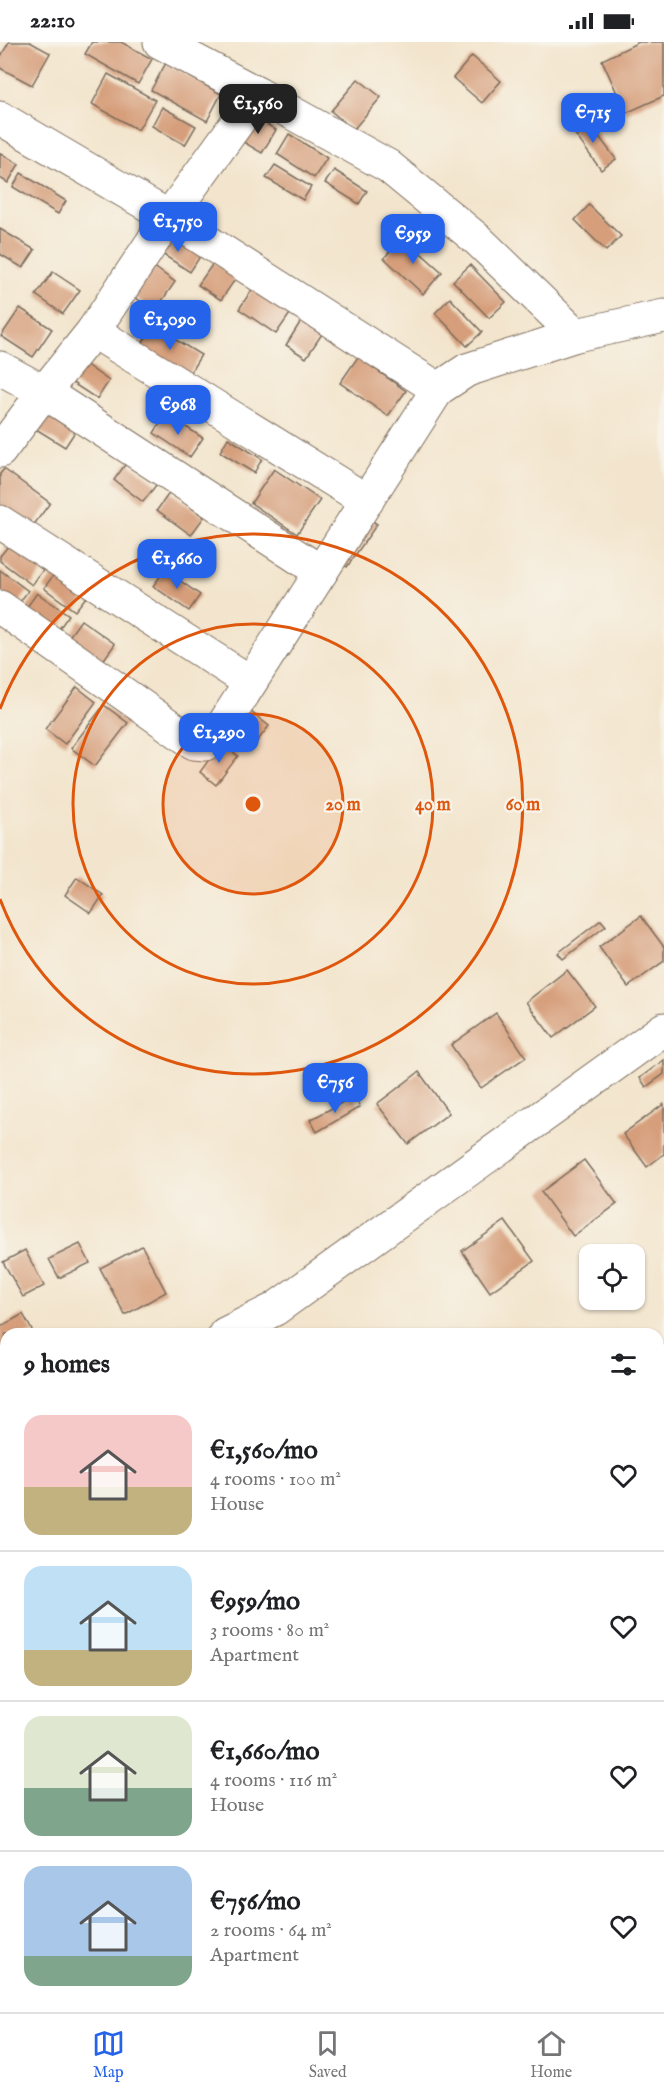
<!DOCTYPE html>
<html lang="en">
<head>
<meta charset="utf-8">
<style>
  :root { --surface:#fff; --page:#f6f6f6; --text:#202124; --muted:#757577; --line:#e0e0e0; --accent:#2563eb }
  body { margin:0; font-family:"IM FELL English",serif; background:var(--page); color:var(--text); height:100vh; display:flex; flex-direction:column; font-size:22px; white-space:nowrap }
  * { box-sizing:border-box; margin:0 }
  p { font-size:20px; color:var(--muted) }
  .icon { flex:none; width:33px; height:33px; fill:none; stroke:currentColor; stroke-width:2; stroke-linecap:round; stroke-linejoin:round }
  .map { position:relative; flex:1; overflow:hidden }
  .drawer { position:absolute; left:0px; top:1286px; width:664px; height:686px; display:flex; flex-direction:column; background:var(--surface); border-radius:18px 18px 0 0; box-shadow:0 2px 4px #0004 }
  .drawer>* { flex:none }
  .tools { position:absolute; left:579px; top:1202px; display:grid; gap:12px }
  .tools a { display:grid; place-items:center; width:66px; height:66px; border-radius:12px; background:var(--surface); box-shadow:0 2px 4px #0004; font-size:30px }
  .price { position:absolute; translate:-50% -51px; padding:0 14px; border-radius:12px; background:var(--accent); color:#fff; font-size:20px; line-height:39px; filter:drop-shadow(0 2px 3px #0008) }
  .price::after { content:''; position:absolute; left:50%; top:36px; width:18px; height:14px; margin-left:-9px; background:inherit; clip-path:polygon(0 0,100% 0,50% 100%) }
  .price.selected { background:#222; color:#fff }
  ul { padding:0; list-style:none }
  li { display:flex; align-items:center; gap:18px; height:150px; padding:0 24px }
  li+li { border-top:2px solid var(--line) }
  li span { display:grid; place-items:center; flex:none; width:168px; height:120px; border-radius:18px; color:#555 }
  li>.icon { margin-inline-start:auto }
  span .icon { width:72px; height:72px; fill:#fffc; stroke-width:1 }
  li b { font-size:26px }
  h2 { display:flex; justify-content:space-between; align-items:center; height:72px; padding:0 24px; font-size:26px }
  .status { display:flex; justify-content:space-between; align-items:center; height:42px; padding:0 30px; background:var(--surface); direction:ltr }
  .status svg { height:16px; fill:currentColor }
  .tabs { display:flex; justify-content:space-around; align-items:center; height:84px; border-top:2px solid var(--line); background:var(--surface); font-size:16px; color:var(--muted) }
  .tabs a { display:grid; justify-items:center; gap:3px }
  .tabs .selected { color:var(--accent) }
  .map>svg:first-child { display:block }
  .building { fill:#d69e7a }
  .lines { fill:none; stroke-linecap:round; stroke-linejoin:round }
  .minor-casing { stroke:#7b6b5b; stroke-width:35 }
  .minor { stroke:#fff; stroke-width:33 }
  .ring { fill:none; stroke:#df570d; stroke-width:3 }
  .centre { fill:#df570d; stroke:#f7f3e8; stroke-width:3 }
  .ring-label { font-size:18px; text-anchor:middle; font-weight:bold; fill:#df570d; stroke:#f7f3e8; stroke-width:5; stroke-linejoin:round; paint-order:stroke }
</style>
</head>
<body>
<div class="status"><b>22:10</b><svg viewBox="0 0 49 12"><path d="M0 12V9h3v3zM5 12V6h3v6zM10 12V3h3v9zM15 12V0h3v12zM26 1h20v11H26zM47 4h2v5h-2z"/></svg></div>
<div class="map">
<svg width="664" height="1970" viewBox="0 0 664 1970">
  <rect width="100%" height="100%" fill="#f7f3e8"/>
  <filter id="ink" filterUnits="userSpaceOnUse"><feTurbulence type="fractalNoise" baseFrequency=".0167" numOctaves="2"/><feDisplacementMap in="SourceGraphic" scale="12" xChannelSelector="R" yChannelSelector="G"/><feConvolveMatrix kernelMatrix="1 2 1 2 8 2 1 2 1" color-interpolation-filters="sRGB"/></filter>
  <filter id="wash" filterUnits="userSpaceOnUse"><feTurbulence type="fractalNoise" baseFrequency=".008" numOctaves="4" result="noise"/><feDisplacementMap in="SourceGraphic" scale="24" xChannelSelector="R" yChannelSelector="G"/><feGaussianBlur stdDeviation="1.35" result="paint"/><feColorMatrix in="noise" values="0 0 0 0 0 0 0 0 0 0 0 0 0 0 0 0 0 1.4 0 .05"/><feComposite in="paint" operator="in"/></filter>
  <g filter="url(#wash)">
    <rect width="100%" height="100%" fill="#f3e5cd"/>
    <g id="blocks">
      <!-- building -->
      <g class="building">
        <polygon points="9,0 30,0 50,11 32,43 0,26 0,16"/>
        <polygon points="92,0 121,0 152,17 138,42 85,12"/>
        <polygon points="639,0 664,0 664,54 626,71 602,18"/>
        <polygon points="472,14 501,39 482,61 453,36"/>
        <polygon points="166,21 221,52 207,79 151,48"/>
        <polygon points="108,32 155,58 138,88 92,62"/>
        <polygon points="358,37 381,55 353,88 331,69"/>
        <polygon points="162,65 196,84 185,103 152,84"/>
        <polygon points="255,75 276,88 262,111 240,98"/>
        <polygon points="585,76 616,117 601,128 571,87"/>
        <polygon points="289,92 327,116 314,136 277,112"/>
        <polygon points="0,111 19,122 8,141 0,136"/>
        <polygon points="275,123 311,145 303,158 266,136"/>
        <polygon points="334,128 367,149 359,162 325,141"/>
        <polygon points="21,131 66,159 58,172 13,145"/>
        <polygon points="589,163 621,194 606,209 575,178"/>
        <polygon points="0,187 35,208 23,226 0,212"/>
        <polygon points="166,191 201,213 190,230 156,208"/>
        <polygon points="403,195 442,230 423,252 384,216"/>
        <polygon points="214,220 236,236 221,258 198,243"/>
        <polygon points="470,223 506,260 489,276 453,239"/>
        <polygon points="153,224 175,240 155,269 133,254"/>
        <polygon points="53,230 80,248 63,272 36,253"/>
        <polygon points="255,243 292,269 276,292 239,267"/>
        <polygon points="450,256 482,290 467,304 435,271"/>
        <polygon points="20,266 52,287 33,315 1,294"/>
        <polygon points="301,279 322,292 306,316 286,303"/>
        <polygon points="153,284 201,313 188,334 140,305"/>
        <polygon points="358,315 406,349 388,374 340,341"/>
        <polygon points="78,317 109,339 97,357 65,336"/>
        <polygon points="46,361 80,382 65,405 31,384"/>
        <polygon points="166,372 203,396 190,415 154,391"/>
        <polygon points="228,396 262,417 254,431 220,410"/>
        <polygon points="127,420 157,442 143,460 114,438"/>
        <polygon points="4,427 50,461 27,492 0,472 0,432"/>
        <polygon points="274,427 320,458 297,492 251,461"/>
        <polygon points="170,450 204,475 191,493 157,468"/>
        <polygon points="361,472 377,482 347,525 332,515"/>
        <polygon points="10,502 43,528 32,543 0,519 0,514"/>
        <polygon points="0,528 28,549 17,564 0,551"/>
        <polygon points="165,528 200,553 189,569 153,544"/>
        <polygon points="55,531 87,554 75,569 44,546"/>
        <polygon points="37,551 69,573 56,591 24,569"/>
        <polygon points="81,578 115,602 100,623 66,599"/>
        <polygon points="77,645 96,660 65,702 45,687"/>
        <polygon points="104,663 128,681 95,724 71,706"/>
        <polygon points="250,669 269,684 250,709 231,694"/>
        <polygon points="221,701 238,714 216,743 200,730"/>
        <polygon points="77,835 103,853 91,871 65,853"/>
        <polygon points="641,874 664,905 664,919 628,945 599,905"/>
        <polygon points="601,878 606,884 563,917 558,911"/>
        <polygon points="567,928 595,964 553,996 526,960"/>
        <polygon points="496,971 526,1015 481,1046 451,1003"/>
        <polygon points="664,1018 664,1032 646,1045 640,1036"/>
        <polygon points="419,1030 449,1071 408,1102 377,1062"/>
        <polygon points="354,1054 360,1065 317,1090 310,1078"/>
        <polygon points="664,1062 664,1112 647,1125 623,1092"/>
        <polygon points="584,1118 617,1162 573,1194 541,1150"/>
        <polygon points="505,1179 534,1219 490,1250 462,1209"/>
        <polygon points="80,1202 90,1221 59,1236 49,1217"/>
        <polygon points="142,1204 166,1250 125,1273 100,1226"/>
        <polygon points="25,1208 44,1244 23,1255 3,1220"/>
        <polygon points="23,1272 34,1292 6,1292 6,1341 3,1343 0,1337 0,1285"/>
        <polygon points="658,1375 664,1384 664,1423 658,1426"/>
        <polygon points="664,1576 664,1607 658,1598 658,1579"/>
        <polygon points="0,1600 6,1611 6,1643 0,1647"/>
      </g>
    </g>
  </g>
  <g filter="url(#ink)">
    <use href="#blocks" fill-opacity="0" stroke="#7b6b5b" stroke-width="1.5"/>
    <g class="lines">
      <defs>
        <g id="minor">
          <polyline points="160,0 258,52"/>
          <polyline points="0,76 169,175 438,347"/>
          <polyline points="93,289 367,459"/>
          <polyline points="0,326 44,350 321,530"/>
          <polyline points="0,409 44,350 93,289 169,175 258,52 388,124 478,198 576,293"/>
          <polyline points="0,480 250,640"/>
          <polyline points="0,565 194,701 205,702 215,696 438,347 467,328 576,293 664,274"/>
          <polyline points="225,1292 275,1267 664,987"/>
          <polyline points="658,1323 664,1319"/>
          <polyline points="0,1415 6,1412"/>
          <polyline points="658,1512 664,1509"/>
          <polyline points="0,1707 6,1704"/>
          <polyline points="465,1965 469,1970"/>
        </g>
      </defs>
      <!-- minor casing -->
      <use href="#minor" class="minor-casing"/>
      <!-- minor -->
      <use href="#minor" class="minor"/>
    </g>
  </g>
  <!-- distance rings -->
  <circle cx="253" cy="762" r="90" fill="#df570d" fill-opacity=".12"/>
  <g class="ring">
    <circle cx="253" cy="762" r="90"/>
    <circle cx="253" cy="762" r="180"/>
    <path d="M0 667A270 270 0 1 1 0 857"/>
  </g>
  <circle cx="253" cy="762" r="9" class="centre"/>
  <g class="ring-label">
    <text x="343" y="768">20 m</text>
    <text x="433" y="768">40 m</text>
    <text x="523" y="768">60 m</text>
  </g>
</svg>
<div class="tools">
<a><svg class="icon" aria-label="locate" viewBox="0 0 24 24"><circle cx="12" cy="12" r="6"/><path d="M12 2v4M12 18v4M2 12h4M18 12h4"/></svg></a>
</div>
<b class="price selected" style="left:258px;top:93px">€1,560</b>
<b class="price" style="left:593px;top:102px">€715</b>
<b class="price" style="left:178px;top:211px">€1,750</b>
<b class="price" style="left:413px;top:223px">€959</b>
<b class="price" style="left:170px;top:309px">€1,090</b>
<b class="price" style="left:178px;top:394px">€968</b>
<b class="price" style="left:177px;top:548px">€1,660</b>
<b class="price" style="left:219px;top:722px">€1,290</b>
<b class="price" style="left:335px;top:1072px">€756</b>
<section class="drawer">
<h2>9 homes<svg class="icon" aria-label="filters" viewBox="0 0 24 24"><path d="M4 7h16M4 17h16"/><circle cx="9" cy="7" r="2"/><circle cx="15" cy="17" r="2"/></svg></h2>
<ul>
<li><span style="background:linear-gradient(#f6c9c9 60%,#c2b280 0)"><svg class="icon" aria-label="home" viewBox="0 0 24 24"><path d="M3 11l9-7 9 7M6 9v11h12V9"/></svg></span><div><b>€1,560/mo</b><p>4 rooms · 100 m²</p><p>House</p></div><svg class="icon" aria-label="heart" viewBox="0 0 24 24"><path d="M12 20l-8-8c-3-5 5-10 8-4 3-6 11-1 8 4z"/></svg></li>
<li><span style="background:linear-gradient(#bfe0f5 70%,#c2b280 0)"><svg class="icon" aria-label="home" viewBox="0 0 24 24"><path d="M3 11l9-7 9 7M6 9v11h12V9"/></svg></span><div><b>€959/mo</b><p>3 rooms · 80 m²</p><p>Apartment</p></div><svg class="icon" aria-label="heart" viewBox="0 0 24 24"><path d="M12 20l-8-8c-3-5 5-10 8-4 3-6 11-1 8 4z"/></svg></li>
<li><span style="background:linear-gradient(#dfe7d0 60%,#7fa58c 0)"><svg class="icon" aria-label="home" viewBox="0 0 24 24"><path d="M3 11l9-7 9 7M6 9v11h12V9"/></svg></span><div><b>€1,660/mo</b><p>4 rooms · 116 m²</p><p>House</p></div><svg class="icon" aria-label="heart" viewBox="0 0 24 24"><path d="M12 20l-8-8c-3-5 5-10 8-4 3-6 11-1 8 4z"/></svg></li>
<li><span style="background:linear-gradient(#a9c7e8 75%,#7fa58c 0)"><svg class="icon" aria-label="home" viewBox="0 0 24 24"><path d="M3 11l9-7 9 7M6 9v11h12V9"/></svg></span><div><b>€756/mo</b><p>2 rooms · 64 m²</p><p>Apartment</p></div><svg class="icon" aria-label="heart" viewBox="0 0 24 24"><path d="M12 20l-8-8c-3-5 5-10 8-4 3-6 11-1 8 4z"/></svg></li>
</ul>
</section>
</div>
<nav class="tabs">
<a class="selected"><svg class="icon" aria-label="map" viewBox="0 0 24 24"><path d="M3 6l6-2 6 2 6-2v14l-6 2-6-2-6 2zM9 4v14M15 6v14"/></svg>Map</a>
<a><svg class="icon" aria-label="saved" viewBox="0 0 24 24"><path d="M7 4h10v16l-5-4-5 4z"/></svg>Saved</a>
<a><svg class="icon" aria-label="home" viewBox="0 0 24 24"><path d="M3 11l9-7 9 7M6 9v11h12V9"/></svg>Home</a>
</nav>
</body>
</html>
